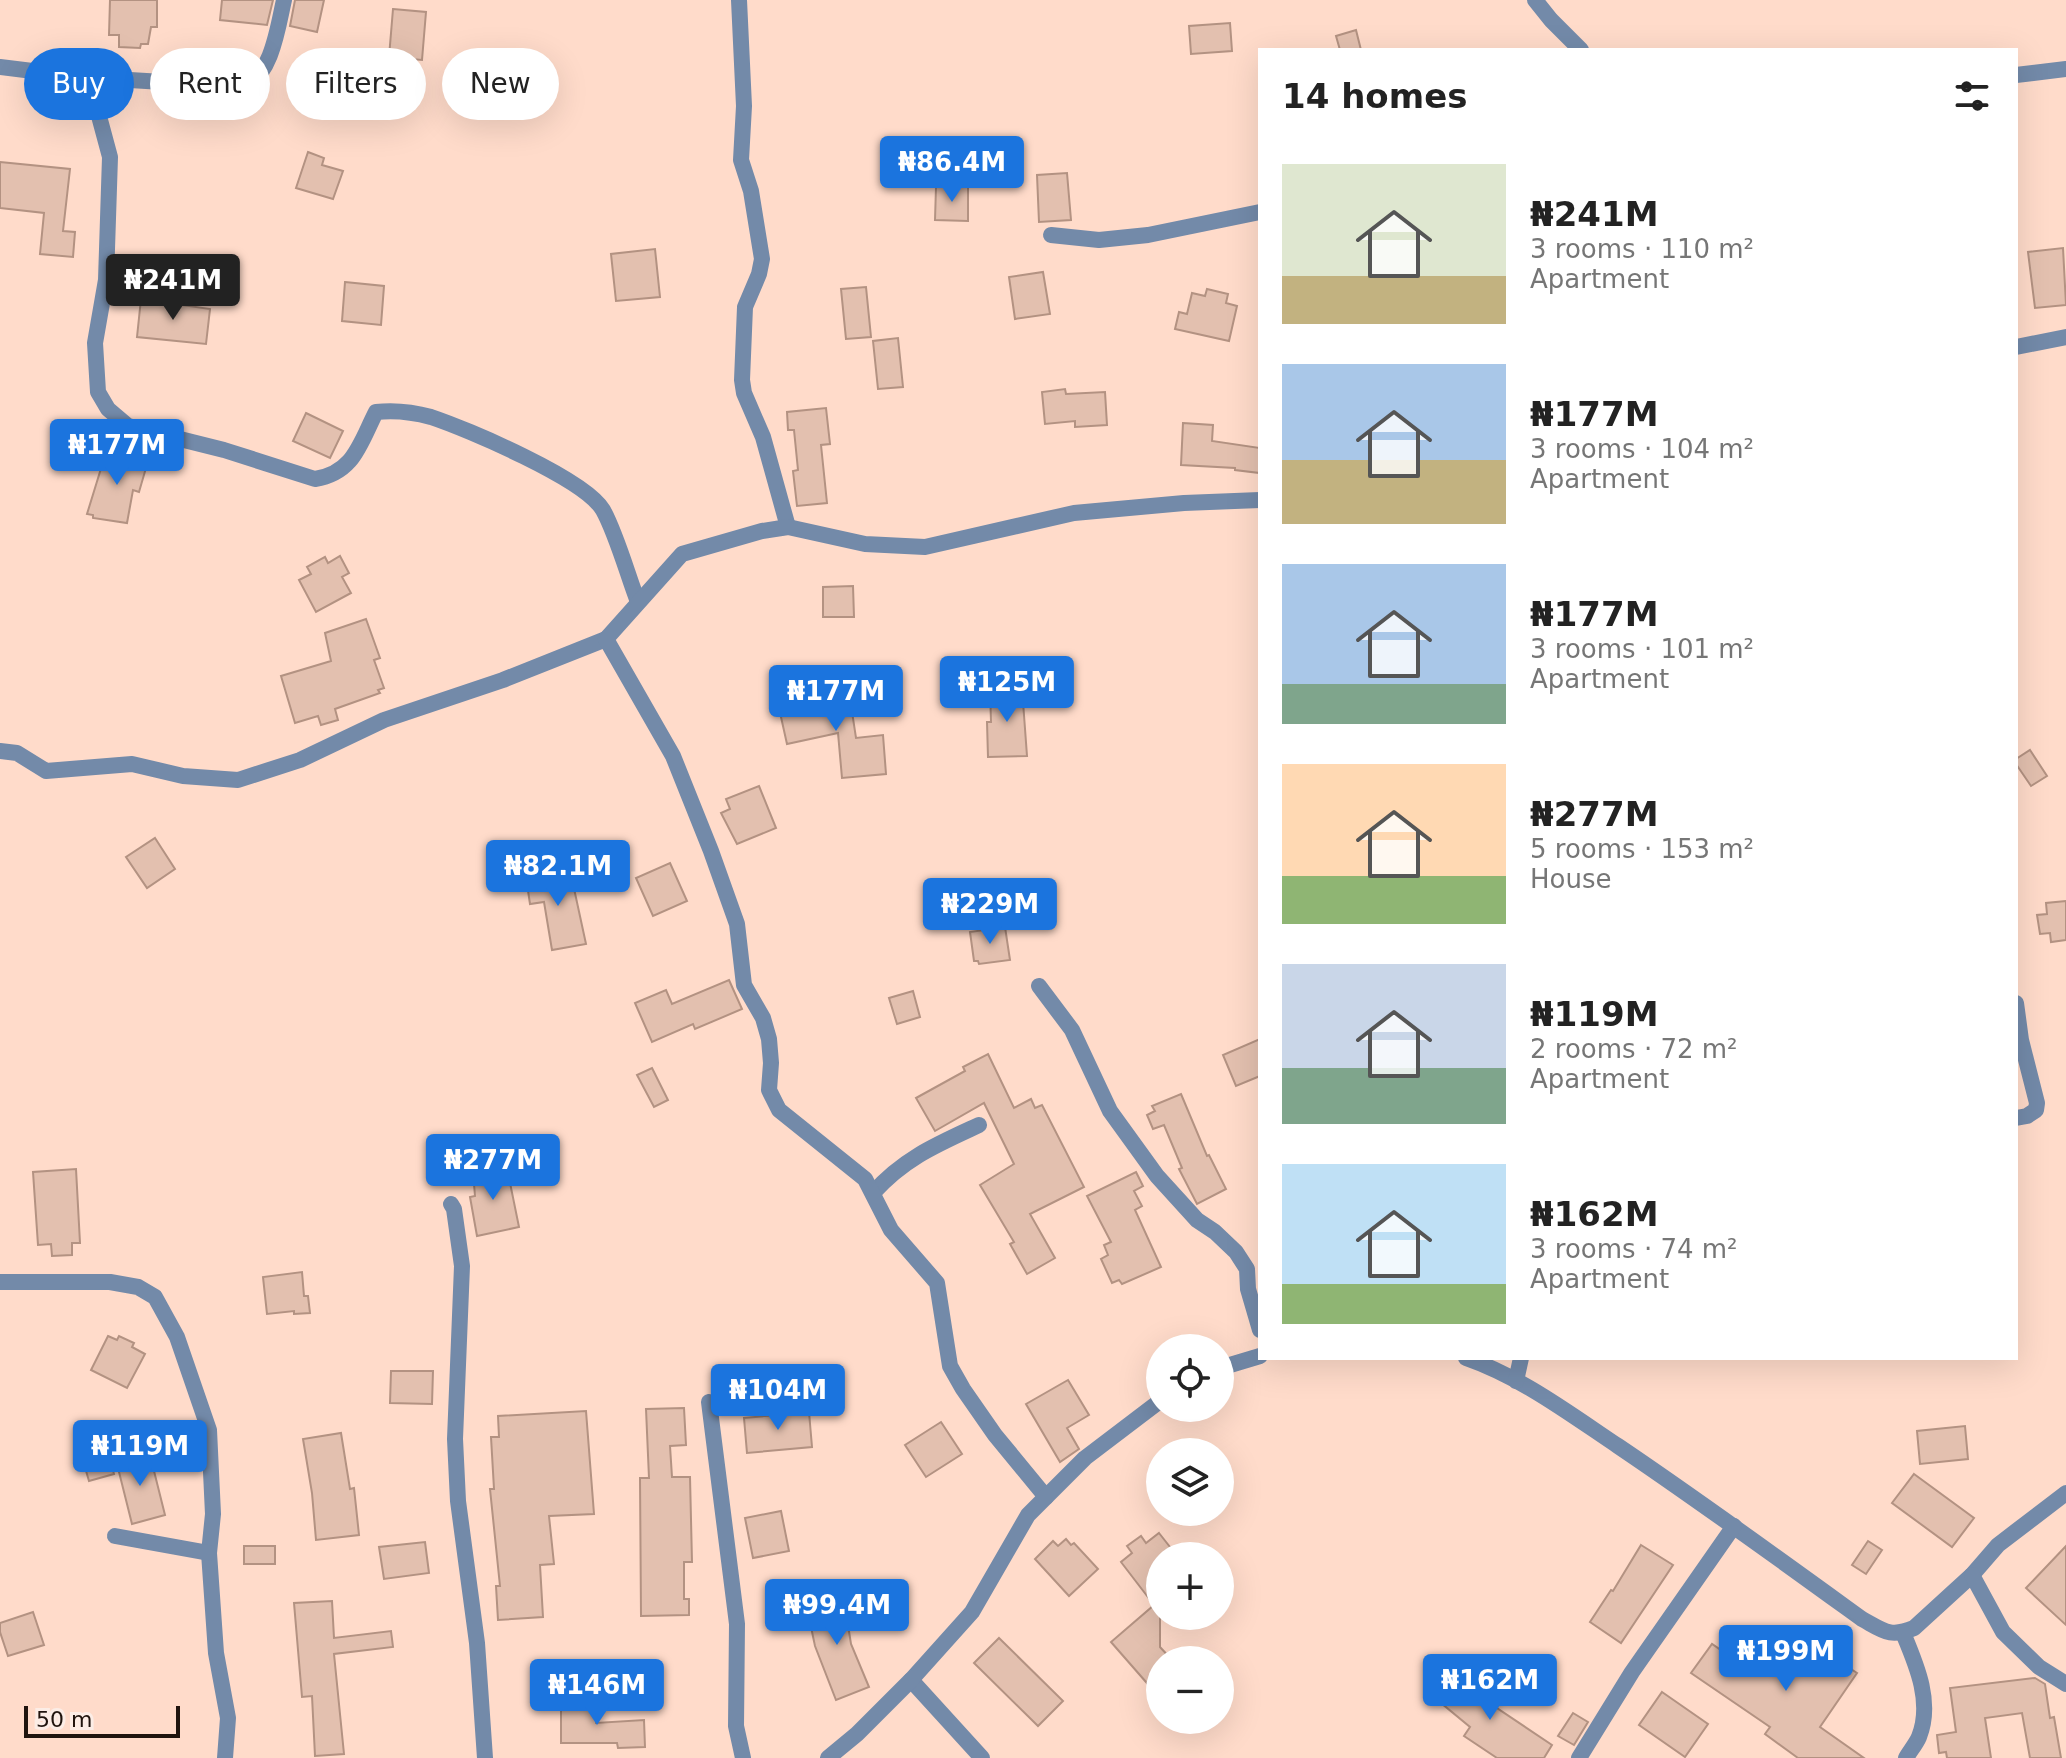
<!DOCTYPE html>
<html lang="en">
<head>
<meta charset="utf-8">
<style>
  :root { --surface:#fff; --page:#f6f6f6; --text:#222; --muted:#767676; --accent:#1b74de }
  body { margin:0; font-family:"DejaVu Sans",sans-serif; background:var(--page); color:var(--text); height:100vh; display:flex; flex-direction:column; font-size:30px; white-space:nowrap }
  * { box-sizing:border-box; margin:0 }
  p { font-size:26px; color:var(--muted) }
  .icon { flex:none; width:44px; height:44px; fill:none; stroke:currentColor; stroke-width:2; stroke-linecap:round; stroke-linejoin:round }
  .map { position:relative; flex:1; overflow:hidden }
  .details { position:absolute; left:1258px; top:48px; width:760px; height:1312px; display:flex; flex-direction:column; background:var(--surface); border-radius:0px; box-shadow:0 8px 32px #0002 }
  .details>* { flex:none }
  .banner { position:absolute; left:24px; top:48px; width:760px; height:72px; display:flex; gap:16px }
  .controls { position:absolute; left:1146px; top:1334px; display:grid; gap:16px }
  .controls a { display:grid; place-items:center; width:88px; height:88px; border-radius:50%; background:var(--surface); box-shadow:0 8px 32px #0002; font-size:40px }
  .scale { position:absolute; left:24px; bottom:20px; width:156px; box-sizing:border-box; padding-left:8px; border:4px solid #20140e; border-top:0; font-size:22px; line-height:28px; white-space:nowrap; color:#20140e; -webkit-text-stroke:6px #fcede6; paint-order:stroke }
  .price { position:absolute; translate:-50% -68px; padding:0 18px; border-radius:8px; background:var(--accent); color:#fff; font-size:26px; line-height:52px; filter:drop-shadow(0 2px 4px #0008) }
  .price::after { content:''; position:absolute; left:50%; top:48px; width:24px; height:18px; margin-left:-12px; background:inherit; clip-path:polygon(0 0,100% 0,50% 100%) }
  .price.selected { background:#222; color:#fff }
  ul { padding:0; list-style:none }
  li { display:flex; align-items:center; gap:24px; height:200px; padding:0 24px }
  li span { display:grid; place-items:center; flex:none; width:224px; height:160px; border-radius:0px; color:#555 }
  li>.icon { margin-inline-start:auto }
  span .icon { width:96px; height:96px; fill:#fffc; stroke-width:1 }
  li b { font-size:34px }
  h2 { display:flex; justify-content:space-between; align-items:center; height:96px; padding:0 24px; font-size:34px }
  .tag { padding:0 28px; border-radius:36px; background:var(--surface); box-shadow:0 8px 32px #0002; font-size:28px; line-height:72px }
  .tag.selected { background:var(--accent); color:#fff }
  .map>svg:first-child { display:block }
  .building { fill:#e3c0af; stroke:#b39282; stroke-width:2 }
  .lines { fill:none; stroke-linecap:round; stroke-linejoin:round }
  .street { stroke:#738aa9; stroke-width:16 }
</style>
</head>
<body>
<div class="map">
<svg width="2066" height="1758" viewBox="0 0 2066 1758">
  <rect width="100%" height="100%" fill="#ffdbca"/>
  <!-- building -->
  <g class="building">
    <polygon points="110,0 157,0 157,27 151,27 148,44 141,44 140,48 119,47 119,35 109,35"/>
    <polygon points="222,0 273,0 267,25 220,20"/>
    <polygon points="295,0 324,0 317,32 290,26"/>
    <polygon points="393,9 426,12 422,60 389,57"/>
    <polygon points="1230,23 1232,51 1191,54 1189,26"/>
    <polygon points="1356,30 1361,50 1340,50 1336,36"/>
    <polygon points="333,55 376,58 373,94 330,91"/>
    <polygon points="308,152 324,158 322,165 343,171 333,199 296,188"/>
    <polygon points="0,162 70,169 63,231 75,232 73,257 40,254 44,213 0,208"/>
    <polygon points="1067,173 1071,220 1039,222 1037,175"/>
    <polygon points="936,187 968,187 968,221 935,220"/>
    <polygon points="2063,248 2066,305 2035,308 2028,252"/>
    <polygon points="655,249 660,297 616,301 611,254"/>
    <polygon points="1043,272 1050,314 1015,319 1009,277"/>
    <polygon points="345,282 384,286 381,325 342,321"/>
    <polygon points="866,287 871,337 846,339 841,289"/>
    <polygon points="1207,289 1228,294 1226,303 1237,306 1229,341 1175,329 1179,312 1187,314 1192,293 1205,296"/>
    <polygon points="141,299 210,309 206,344 137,337"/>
    <polygon points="898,338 903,387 878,389 873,341"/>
    <polygon points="1065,389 1066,394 1105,392 1107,425 1075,427 1075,421 1045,424 1042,392"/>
    <polygon points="826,408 830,444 821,445 827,503 797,506 793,471 798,470 794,430 788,430 787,412"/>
    <polygon points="306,413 343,431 330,458 293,441"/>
    <polygon points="1183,423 1213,425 1212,441 1260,448 1260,473 1235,470 1235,468 1181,465"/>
    <polygon points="107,449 148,461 139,492 133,490 127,523 93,518 93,515 87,514"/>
    <polygon points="340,556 349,573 342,577 351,593 316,612 299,580 311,574 307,567 325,557 328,563"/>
    <polygon points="853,586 854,617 823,617 823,587"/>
    <polygon points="366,619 380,658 374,660 384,688 378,690 380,693 335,709 338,720 321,725 318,716 295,723 281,676 331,661 325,633"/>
    <polygon points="1022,688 1027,756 988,757 987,722 991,722 990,689"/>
    <polygon points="849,692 856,738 883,735 886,774 842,778 838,733 787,744 779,708"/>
    <polygon points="2030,750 2047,776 2031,786 2016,764 2016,759"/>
    <polygon points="759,786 776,828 737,844 721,813 730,809 726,799"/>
    <polygon points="155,838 175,869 147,888 126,857"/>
    <polygon points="670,863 687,901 653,916 636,878"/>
    <polygon points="570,870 586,944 552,950 544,902 530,904 526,877"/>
    <polygon points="2066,901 2066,940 2051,942 2050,933 2040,934 2037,915 2047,914 2046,903"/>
    <polygon points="1005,927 1010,960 979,964 978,961 974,961 970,932"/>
    <polygon points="729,980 742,1009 695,1029 693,1024 652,1042 635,1003 666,990 672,1004"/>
    <polygon points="913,991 920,1017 897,1024 889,998"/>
    <polygon points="1260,1039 1260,1076 1236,1086 1223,1055"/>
    <polygon points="988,1054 1014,1108 1031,1099 1035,1108 1042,1105 1084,1187 1030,1214 1055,1258 1027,1274 1010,1244 1014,1242 980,1185 1014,1164 984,1103 935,1131 916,1098 965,1071 963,1067"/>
    <polygon points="652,1068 668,1100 654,1107 637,1075"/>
    <polygon points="1181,1094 1207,1156 1209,1155 1226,1189 1197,1204 1179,1169 1182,1168 1164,1125 1153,1129 1147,1115 1155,1111 1152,1106"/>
    <polygon points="507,1168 519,1227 477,1236 470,1197 475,1196 473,1172"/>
    <polygon points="76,1169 80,1243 72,1243 72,1255 52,1256 51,1244 38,1245 33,1172"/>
    <polygon points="1136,1172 1143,1186 1134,1191 1142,1206 1135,1210 1161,1267 1122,1284 1119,1280 1112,1283 1101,1259 1108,1255 1104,1245 1111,1242 1087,1196"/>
    <polygon points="302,1272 304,1296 308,1296 310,1313 294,1314 294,1311 267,1314 263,1277"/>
    <polygon points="108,1336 117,1340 119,1336 134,1343 132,1347 145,1354 127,1388 91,1370"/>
    <polygon points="391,1371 433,1371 432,1404 390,1403"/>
    <polygon points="1068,1380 1089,1415 1067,1428 1079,1449 1060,1462 1026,1404"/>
    <polygon points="684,1408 686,1445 670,1446 672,1477 690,1477 692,1562 684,1562 684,1599 689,1599 689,1615 641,1616 640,1478 649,1478 646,1409"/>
    <polygon points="586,1411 594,1514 549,1516 554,1564 540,1565 543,1617 498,1620 496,1586 500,1586 490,1489 494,1489 491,1437 499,1437 498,1416"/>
    <polygon points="809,1412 812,1447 747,1453 744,1418"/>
    <polygon points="941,1422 962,1454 926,1477 905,1445"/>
    <polygon points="1965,1426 1968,1459 1920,1464 1917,1431"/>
    <polygon points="341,1433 350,1489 354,1488 359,1535 316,1540 312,1493 303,1439"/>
    <polygon points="104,1440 114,1474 89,1481 79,1447"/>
    <polygon points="149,1451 165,1515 132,1524 116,1460"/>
    <polygon points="1914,1474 1974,1518 1952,1547 1892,1503"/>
    <polygon points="781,1511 789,1551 753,1558 745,1518"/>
    <polygon points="1159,1533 1177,1556 1160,1556 1160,1647 1172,1660 1160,1660 1160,1698 1111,1642 1154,1605 1121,1562 1132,1553 1127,1546 1141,1536 1146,1543"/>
    <polygon points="1066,1539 1071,1545 1074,1543 1098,1569 1069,1596 1035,1559 1053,1541 1058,1546"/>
    <polygon points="1868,1541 1882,1550 1866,1574 1852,1565"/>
    <polygon points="425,1542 429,1573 384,1579 379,1547"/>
    <polygon points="1641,1545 1673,1565 1621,1643 1590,1622 1611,1590 1613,1591"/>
    <rect x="244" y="1546" width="31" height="18"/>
    <polygon points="2066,1546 2066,1625 2026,1588"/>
    <polygon points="852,1600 856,1617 847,1619 851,1644 869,1687 836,1700 815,1646 807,1608"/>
    <polygon points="332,1601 334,1638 391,1631 393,1647 334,1654 344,1754 315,1756 312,1696 302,1697 294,1603"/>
    <polygon points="33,1612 44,1645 8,1656 0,1632 0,1623"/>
    <polygon points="1786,1627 1857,1673 1820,1727 1864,1758 1798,1758 1765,1734 1770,1727 1691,1673 1712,1644 1754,1673"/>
    <polygon points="999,1638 1063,1701 1038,1726 974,1663"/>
    <polygon points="1459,1668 1485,1689 1479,1696 1552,1745 1544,1758 1497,1758 1464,1736 1470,1727 1435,1698"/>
    <polygon points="2035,1678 2045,1684 2050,1718 2054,1717 2061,1758 2030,1758 2022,1713 1985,1718 1991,1758 1947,1758 1946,1752 1939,1753 1937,1735 1956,1732 1950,1688"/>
    <polygon points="1662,1692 1708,1724 1685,1757 1639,1725"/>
    <polygon points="561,1700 596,1700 596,1723 644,1720 645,1747 618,1748 617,1743 561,1743"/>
    <polygon points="1573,1713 1588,1722 1574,1745 1558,1736"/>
  </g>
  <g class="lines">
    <!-- street -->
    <g class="street">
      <polyline points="739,0 744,106 741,160 751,191 762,259 759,274 745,307 742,380 744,393 763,437 788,527"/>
      <polyline points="1535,0 1551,20 1581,50"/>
      <path d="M 0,67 L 81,77 L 244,87 C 272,75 278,26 284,0"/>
      <polyline points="2016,75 2066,69"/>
      <path d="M 81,77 L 96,105 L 110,157 L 106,280 L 95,343 L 98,392 L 108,409 L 128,426 L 224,450 L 315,479 C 354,473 360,443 376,412 C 394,410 413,412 431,417 C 467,429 585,479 603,510 C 616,533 628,576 638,602"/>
      <polyline points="1051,235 1099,240 1148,235 1260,212"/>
      <polyline points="2016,347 2066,337"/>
      <polyline points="0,751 17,753 46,771 132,764 183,776 238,780 300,760 384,720 503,680 606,639"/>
      <polyline points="1039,986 1072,1030 1110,1111 1157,1176 1197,1220 1215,1232 1236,1252 1247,1269 1248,1289 1260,1330"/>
      <polyline points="2016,1003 2021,1040 2037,1103 2036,1110 2027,1116 2016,1118"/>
      <path d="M 873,1193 C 904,1158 938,1144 979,1125"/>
      <polyline points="451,1204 454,1209 462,1266 455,1439 458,1501 477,1643 485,1758"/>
      <polyline points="0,1282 110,1282 138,1287 155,1297 177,1337 209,1430 213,1514 209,1553 216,1653 228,1718 225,1758"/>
      <path d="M 1466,1358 C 1521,1377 1570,1414 1618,1446 C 1701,1502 1782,1561 1862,1619 C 1884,1631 1890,1638 1914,1628 L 1972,1575 L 1998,1545 L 2066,1493"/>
      <polyline points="1220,1368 1260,1356"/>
      <polyline points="1516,1381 1521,1358"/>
      <polyline points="709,1402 737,1624 736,1726 743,1758"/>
      <polyline points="1046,1497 995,1435 963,1389 950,1366 937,1283 891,1230 865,1179 779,1110 769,1090 771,1063 769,1039 763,1018 744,985 737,924 711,851 673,756 606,639 682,554 762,531 788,527 865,544 925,547 1074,513 1184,503 1260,500"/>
      <polyline points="115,1536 209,1553"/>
      <polyline points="1972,1575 2003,1632 2039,1667 2066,1684"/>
      <path d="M 1903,1633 C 1916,1664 1933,1702 1919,1737 C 1916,1744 1910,1751 1906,1758"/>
      <polyline points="911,1680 982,1758"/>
      <polyline points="828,1758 857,1734 911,1680 972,1612 1028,1515 1085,1458 1160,1401"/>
      <polyline points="1579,1758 1632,1672 1734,1526"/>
    </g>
  </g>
</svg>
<div class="controls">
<a><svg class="icon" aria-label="locate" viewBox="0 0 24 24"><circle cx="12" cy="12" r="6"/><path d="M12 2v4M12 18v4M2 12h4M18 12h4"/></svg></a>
<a><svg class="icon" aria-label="layers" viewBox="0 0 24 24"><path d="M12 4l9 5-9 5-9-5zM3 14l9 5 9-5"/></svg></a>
<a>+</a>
<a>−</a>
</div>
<div class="scale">50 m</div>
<b class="price" style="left:952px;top:204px">₦86.4M</b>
<b class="price selected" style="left:173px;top:322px">₦241M</b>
<b class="price" style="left:117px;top:487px">₦177M</b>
<b class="price" style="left:1007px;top:724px">₦125M</b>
<b class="price" style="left:836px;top:733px">₦177M</b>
<b class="price" style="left:558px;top:908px">₦82.1M</b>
<b class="price" style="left:990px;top:946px">₦229M</b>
<b class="price" style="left:493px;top:1202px">₦277M</b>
<b class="price" style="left:778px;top:1432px">₦104M</b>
<b class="price" style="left:140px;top:1488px">₦119M</b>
<b class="price" style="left:837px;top:1647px">₦99.4M</b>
<b class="price" style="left:1786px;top:1693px">₦199M</b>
<b class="price" style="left:1490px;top:1722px">₦162M</b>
<b class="price" style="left:597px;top:1727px">₦146M</b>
<div class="banner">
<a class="tag selected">Buy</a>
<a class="tag">Rent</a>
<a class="tag">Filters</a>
<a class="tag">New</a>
</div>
<section class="details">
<h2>14 homes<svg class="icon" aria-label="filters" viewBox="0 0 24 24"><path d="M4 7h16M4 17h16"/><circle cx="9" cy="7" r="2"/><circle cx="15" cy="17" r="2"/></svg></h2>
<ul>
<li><span style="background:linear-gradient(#dfe7d0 70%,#c2b280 0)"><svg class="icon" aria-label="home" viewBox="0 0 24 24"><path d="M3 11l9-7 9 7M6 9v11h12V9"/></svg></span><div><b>₦241M</b><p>3 rooms · 110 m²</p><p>Apartment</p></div></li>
<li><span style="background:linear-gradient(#a9c7e8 60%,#c2b280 0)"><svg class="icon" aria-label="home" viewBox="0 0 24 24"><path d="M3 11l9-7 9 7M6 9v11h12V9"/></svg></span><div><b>₦177M</b><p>3 rooms · 104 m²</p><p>Apartment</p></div></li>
<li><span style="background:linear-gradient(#a9c7e8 75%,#7fa58c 0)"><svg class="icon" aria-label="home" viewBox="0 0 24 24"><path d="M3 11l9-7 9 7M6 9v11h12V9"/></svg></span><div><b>₦177M</b><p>3 rooms · 101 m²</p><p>Apartment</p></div></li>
<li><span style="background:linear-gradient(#ffd9b3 70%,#8fb573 0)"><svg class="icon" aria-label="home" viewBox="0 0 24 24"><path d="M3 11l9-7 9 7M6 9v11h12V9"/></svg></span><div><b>₦277M</b><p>5 rooms · 153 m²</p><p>House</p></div></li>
<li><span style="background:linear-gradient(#c9d6e8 65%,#7fa58c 0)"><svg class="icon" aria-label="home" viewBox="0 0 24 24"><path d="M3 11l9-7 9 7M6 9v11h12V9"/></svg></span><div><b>₦119M</b><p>2 rooms · 72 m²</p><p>Apartment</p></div></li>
<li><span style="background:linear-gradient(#bfe0f5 75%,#8fb573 0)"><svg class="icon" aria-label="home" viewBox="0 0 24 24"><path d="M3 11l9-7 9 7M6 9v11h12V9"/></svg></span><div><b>₦162M</b><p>3 rooms · 74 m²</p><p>Apartment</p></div></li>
</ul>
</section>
</div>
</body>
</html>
